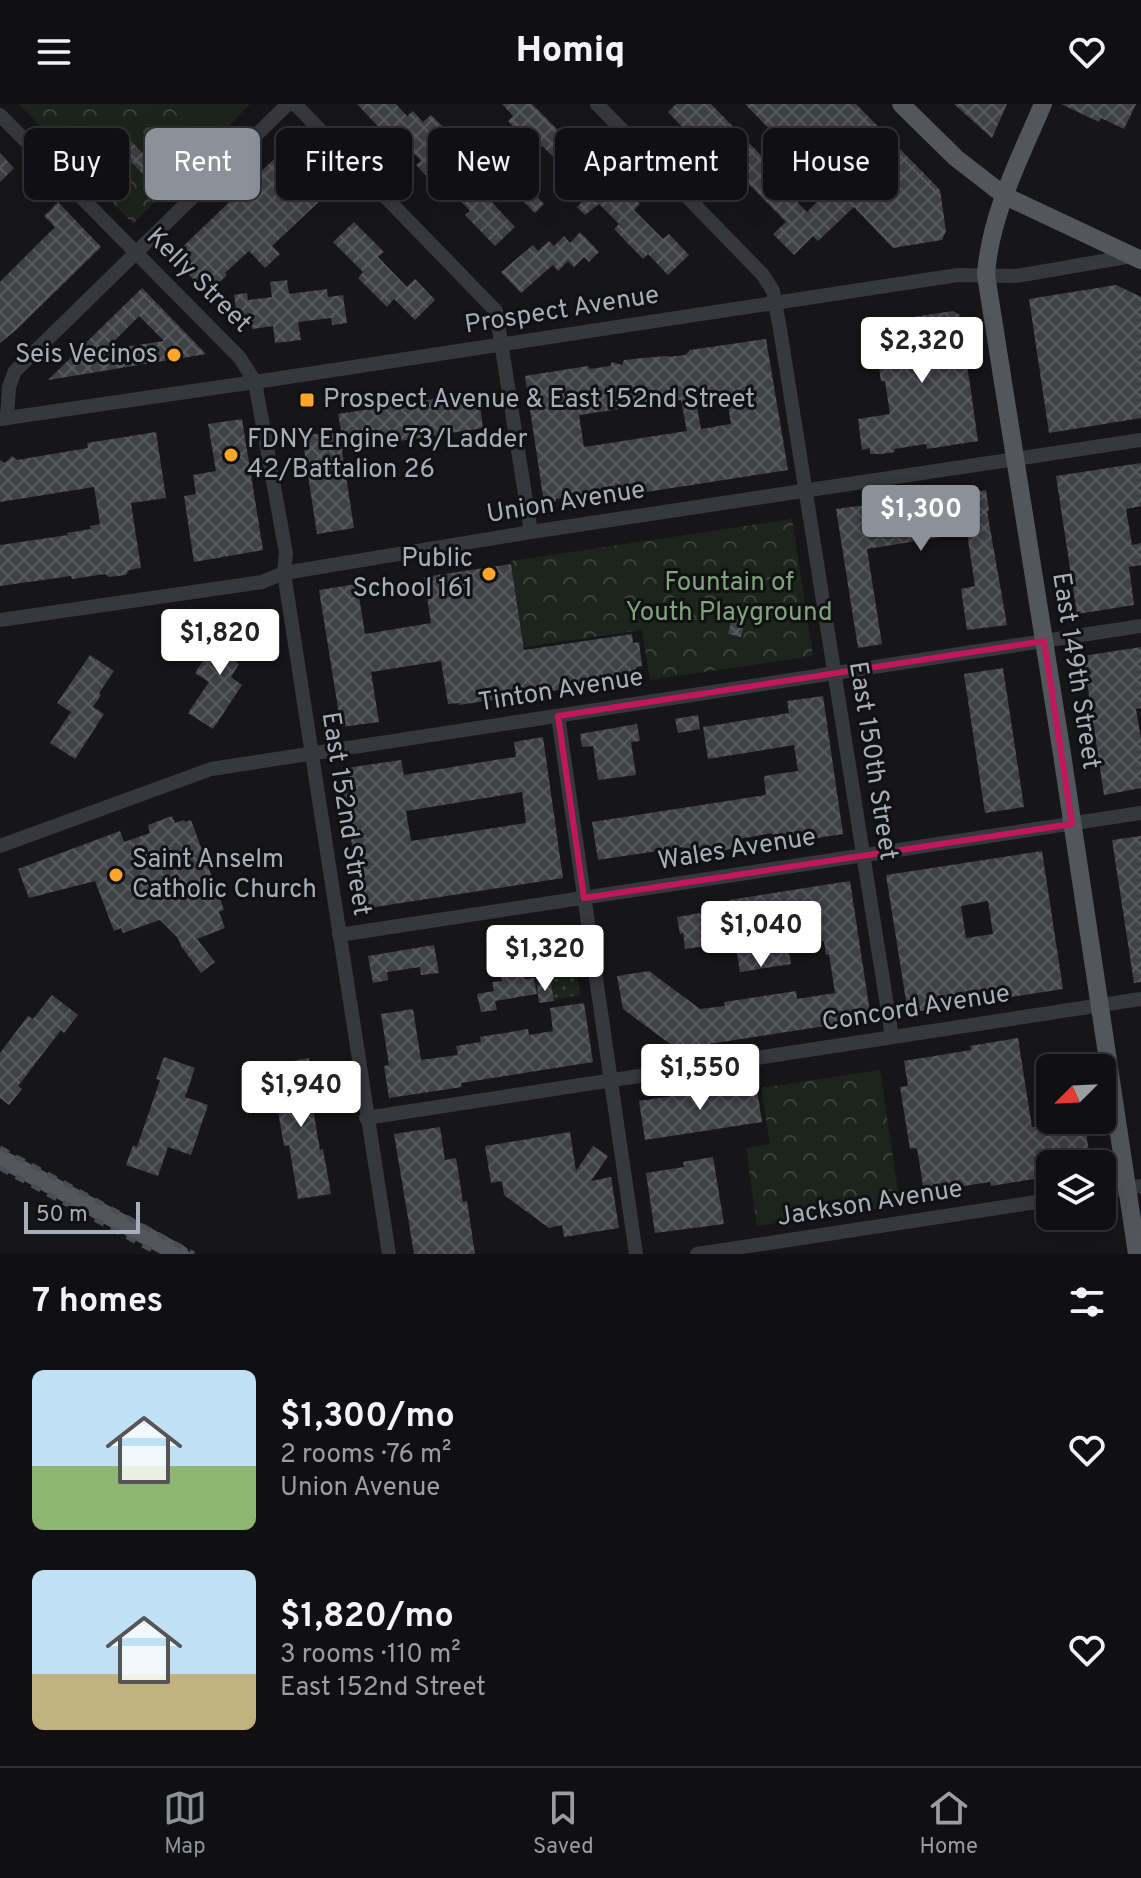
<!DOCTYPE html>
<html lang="en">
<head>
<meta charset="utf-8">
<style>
  :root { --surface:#101012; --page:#1e1e20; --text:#f1f3f6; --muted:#9c9d9f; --line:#303032; --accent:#8c9099 }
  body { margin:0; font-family:Overpass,sans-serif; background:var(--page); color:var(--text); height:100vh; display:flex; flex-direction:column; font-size:30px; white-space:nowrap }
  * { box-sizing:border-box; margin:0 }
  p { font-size:26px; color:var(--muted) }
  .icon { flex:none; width:44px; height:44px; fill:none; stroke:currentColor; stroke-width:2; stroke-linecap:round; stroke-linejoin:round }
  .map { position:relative; height:1150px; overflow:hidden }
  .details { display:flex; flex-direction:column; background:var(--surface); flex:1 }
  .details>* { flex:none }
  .hud { position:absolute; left:24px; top:24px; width:1094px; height:72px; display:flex; gap:16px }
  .needle { width:52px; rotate:246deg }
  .controls { position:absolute; left:1036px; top:950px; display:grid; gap:16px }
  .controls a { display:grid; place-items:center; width:80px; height:80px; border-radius:12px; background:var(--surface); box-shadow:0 8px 32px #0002,0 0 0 2px var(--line); font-size:40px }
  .scale { position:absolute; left:24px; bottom:20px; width:116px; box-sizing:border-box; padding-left:8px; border:4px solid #a7aeb9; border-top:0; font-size:22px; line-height:28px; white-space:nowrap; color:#a7aeb9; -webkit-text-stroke:6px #111113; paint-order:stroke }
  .price { position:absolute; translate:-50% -68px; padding:0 18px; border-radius:8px; background:#fff; color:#222; font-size:26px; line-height:52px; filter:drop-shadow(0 2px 4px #0008) }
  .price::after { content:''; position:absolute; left:50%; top:48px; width:24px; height:18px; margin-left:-12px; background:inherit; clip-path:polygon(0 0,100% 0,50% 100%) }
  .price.selected { background:var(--accent); color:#fff }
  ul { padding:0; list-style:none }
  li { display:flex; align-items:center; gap:24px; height:200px; padding:0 32px }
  li span { display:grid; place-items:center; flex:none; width:224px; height:160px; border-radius:12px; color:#555 }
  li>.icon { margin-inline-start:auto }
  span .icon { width:96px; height:96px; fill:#fffc; stroke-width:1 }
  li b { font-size:34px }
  h2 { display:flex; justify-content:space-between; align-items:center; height:96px; padding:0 32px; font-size:34px }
  .pill { padding:0 28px; border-radius:12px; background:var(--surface); box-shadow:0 8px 32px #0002,0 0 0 2px var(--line); font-size:28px; line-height:72px }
  .pill.selected { background:var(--accent); color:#fff }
  header { display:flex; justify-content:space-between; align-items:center; height:104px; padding:0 32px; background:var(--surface); font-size:36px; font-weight:800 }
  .dock { display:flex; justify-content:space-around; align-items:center; height:112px; border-top:2px solid var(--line); background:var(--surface); font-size:22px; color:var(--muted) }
  .dock a { display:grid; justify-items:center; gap:4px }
  .dock .selected { color:var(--accent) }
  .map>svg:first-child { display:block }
  .grass { fill:url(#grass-dots) }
  .park { fill:url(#park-crowns) }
  .pitch { fill:#1c241c }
  .building { fill:url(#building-cross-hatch); fill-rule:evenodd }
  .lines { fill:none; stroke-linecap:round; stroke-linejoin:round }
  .minor { stroke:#37383e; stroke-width:14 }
  .major { stroke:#53565d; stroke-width:18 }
  .rail { stroke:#4a4d53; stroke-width:5; stroke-dasharray:10 8; stroke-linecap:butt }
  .marked { fill:none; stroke:#c2185b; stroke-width:6; stroke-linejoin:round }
  .poi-dot { fill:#fda629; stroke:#111113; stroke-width:3 }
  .labels { text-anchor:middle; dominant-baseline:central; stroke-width:6; stroke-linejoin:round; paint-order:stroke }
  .street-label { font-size:26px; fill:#a7aeb9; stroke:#111113 }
  .poi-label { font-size:26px; fill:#a7aeb9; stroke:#111113; text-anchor:start }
  .park-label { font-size:26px; fill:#7ea57d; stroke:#111113 }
</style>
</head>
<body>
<header><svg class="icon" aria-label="menu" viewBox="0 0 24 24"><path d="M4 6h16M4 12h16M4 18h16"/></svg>Homiq<svg class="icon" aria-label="heart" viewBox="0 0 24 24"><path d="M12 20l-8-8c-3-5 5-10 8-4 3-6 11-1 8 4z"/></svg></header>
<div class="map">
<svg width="1141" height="1150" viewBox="0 0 1141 1150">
  <defs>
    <pattern id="grass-dots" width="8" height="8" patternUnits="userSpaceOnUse" patternTransform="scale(2)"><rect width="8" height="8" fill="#1c241c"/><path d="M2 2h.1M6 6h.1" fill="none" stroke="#3a413b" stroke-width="1.8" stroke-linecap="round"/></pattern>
    <pattern id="park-crowns" width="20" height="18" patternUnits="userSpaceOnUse" patternTransform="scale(2)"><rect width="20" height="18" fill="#1c241c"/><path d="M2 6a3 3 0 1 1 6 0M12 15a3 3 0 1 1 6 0" fill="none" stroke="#3a413b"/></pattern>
    <pattern id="building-cross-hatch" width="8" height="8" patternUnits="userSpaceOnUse" patternTransform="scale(2)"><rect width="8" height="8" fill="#404145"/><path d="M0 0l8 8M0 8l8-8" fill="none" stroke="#595a5e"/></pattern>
  </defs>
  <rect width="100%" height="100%" fill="#161618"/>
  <!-- grass -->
  <polygon class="grass" points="569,820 580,891 539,899 527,827"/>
  <!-- park -->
  <g class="park">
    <polygon points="19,0 250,0 133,120"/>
    <polygon points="792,415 813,552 650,576 642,526 524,543 511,457"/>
    <polygon points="880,966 900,1101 757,1122 746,1044 770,1040 761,984"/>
  </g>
  <!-- pitch -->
  <polygon class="pitch" points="168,0 211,0 226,17 202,38"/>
  <!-- building -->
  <g class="building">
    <polygon points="357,0 396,0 407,12 413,7 423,18 431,11 449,29 436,42 455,63 462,57 490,87 486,92 515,123 495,142 465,111 470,107 441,76 435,81 416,61 421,57 392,26 386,31"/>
    <polygon points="502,0 532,0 566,34 571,29 591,50 585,56 614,85 620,80 640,100 634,106 663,135 669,130 689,151 668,171 648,150 643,155 614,125 619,120 599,100 585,111 577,103 585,95 565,76 571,70 542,42 537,47 508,17 513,12"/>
    <polygon points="676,0 711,0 791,82 786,87 807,108 843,72 826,54 822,58 797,33 787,43 745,0 856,0 940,86 946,127 942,136 893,144 854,103 818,137 813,132 794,151 773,130 786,118 742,73 737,77 717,57 722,52 693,22 687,28 668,8"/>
    <polygon points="954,0 1007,0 992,34"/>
    <polygon points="1061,0 1136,0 1124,25 1101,14 1099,18"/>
    <polygon points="298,32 341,77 272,142 280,150 265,164 249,147 225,169 227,171 207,190 172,153"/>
    <polygon points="128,34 165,72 161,76 163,92 118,43"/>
    <polygon points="0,49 14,64 0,78"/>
    <polygon points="532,88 544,100 535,109 523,97"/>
    <polygon points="58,98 101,143 16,226 0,239 0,178 55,123 44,112"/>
    <polygon points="354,118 384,148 378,153 407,183 415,175 435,196 415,216 394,195 387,203 358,174 363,168 333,138"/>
    <polygon points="580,128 599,148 589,158 584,153 574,163 568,157 558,167 553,161 521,189 501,168 533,141 538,147 549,137 554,142 564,132 570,139"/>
    <polygon points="287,176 289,190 327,185 328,193 343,191 347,219 332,221 331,214 298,218 301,236 275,239 273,222 252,225 251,217 238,219 234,191 247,189 248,196 272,193 270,178"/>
    <polygon points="1116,181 1141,193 1141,314 1049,329 1029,195"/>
    <path d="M 142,184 L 206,250 L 48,276 L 102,223 ZM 139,212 L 164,237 L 105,246 Z"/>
    <polygon points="953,207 960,211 978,337 927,345 926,340 894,345 895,348 881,350 870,350 870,344 862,346 858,315 890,310 885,277 881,277 872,219"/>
    <path d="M 766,235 L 788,366 L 614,393 L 613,385 L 556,395 L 556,397 L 544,399 L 525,272 L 588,262 L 590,265 L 610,262 L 612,258 L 622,261 L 624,256 L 643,254 L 667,252 L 668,253 L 685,251 L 690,246 ZM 726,289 L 731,320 L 701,325 L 695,293 ZM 681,296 L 687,327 L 584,343 L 579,311 Z"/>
    <polygon points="478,288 483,324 342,346 354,424 317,430 302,332 341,326 338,310"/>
    <polygon points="242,315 263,446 194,458 184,392 196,390 193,371 216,367 208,320"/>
    <polygon points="156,328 166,394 131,399 141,464 129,466 126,471 109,473 105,470 72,475 71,472 0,482 0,441 68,431 67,429 91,425 90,422 100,420 94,383 0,398 0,356 5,359 12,352 17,356 88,344 87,339"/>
    <polygon points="1141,359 1141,402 1126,405 1132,441 1141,439 1141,461 1129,463 1134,501 1077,510 1056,372"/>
    <polygon points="963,386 963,390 986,386 989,407 987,407 1007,521 967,526 961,485 975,482 967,429 867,445 882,540 858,544 836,405 902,396 903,398"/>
    <polygon points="511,460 524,546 632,530 633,539 639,538 642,562 636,563 638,571 617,574 618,577 459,601 459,599 448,600 441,557 371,568 379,618 341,623 319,486 357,480 365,530 431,519 424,473"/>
    <polygon points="732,514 745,517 741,533 728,530"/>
    <polygon points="227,520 251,536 236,558 239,560 231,573 242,581 213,625 188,609 209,578 195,569"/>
    <polygon points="1141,543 1141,604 1136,605 1141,635 1141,684 1104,691 1083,552"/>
    <polygon points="90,551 114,567 99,589 101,591 93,603 104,610 75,655 50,639 71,608 57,599"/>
    <polygon points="1003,564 1024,703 985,709 964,570"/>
    <polygon points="823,592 843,730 774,741 772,729 734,736 734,744 717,748 718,752 685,756 683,743 598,756 592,718 766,691 764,672 798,667 794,641 708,655 703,623 789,609 787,597"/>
    <polygon points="698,611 700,625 678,629 675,615"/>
    <polygon points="637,620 640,637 631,638 636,671 598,676 593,642 582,643 580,630"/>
    <path d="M 543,633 L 563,774 L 362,805 L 340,665 L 401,656 L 404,671 L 501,655 L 516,653 L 514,638 ZM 522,688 L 526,719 L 411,737 L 406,707 Z"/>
    <polygon points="172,712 175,719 184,716 185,718 191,716 224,806 219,808 225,824 197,835 215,858 201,869 181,842 178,834 160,816 123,829 121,824 114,827 95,777 29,794 18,765 120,727 124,738 150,729 148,721"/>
    <polygon points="1141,732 1141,878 1134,879 1112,736"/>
    <path d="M 1042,747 L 1063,885 L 908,909 L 886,771 ZM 988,797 L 993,830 L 966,834 L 961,802 Z"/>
    <polygon points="850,777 871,915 677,945 623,905 617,872 649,867 700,905 725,902 724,898 796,887 797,895 835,889 829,850 826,851 824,837 788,843 791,860 740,868 735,838 685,845 683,829 680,830 677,813 730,804 729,796"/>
    <polygon points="527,827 530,843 520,844 525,875 534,874 537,890 495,897 497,906 481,908 477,890 494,887 492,878 502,877 497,851 489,852 486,834"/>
    <polygon points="434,841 439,869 421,871 420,863 387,868 388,876 373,879 368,852"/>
    <polygon points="551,879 554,897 539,899 537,881"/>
    <polygon points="52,891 78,911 64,929 61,926 18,982 22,985 9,1001 0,994 0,949 28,912 33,915"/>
    <polygon points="584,899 593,958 461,979 462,983 389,994 384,962 389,961 381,910 413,905 421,956 458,951 456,942 481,938 480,933 528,925 529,931 553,927 550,904"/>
    <polygon points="1018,934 1032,1023 1084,1016 1090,1054 1038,1062 1040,1074 991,1082 990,1078 924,1088 917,1044 910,1045 900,983 908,982 904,957 971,946 970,942"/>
    <polygon points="164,953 195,964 185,993 208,1001 191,1051 168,1043 158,1072 126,1061 133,1041 137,1043 160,976 156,975"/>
    <polygon points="309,954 313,976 308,976 320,1046 323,1045 331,1090 298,1095 289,1041 284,1042 275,990 282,989 276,960"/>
    <polygon points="756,979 762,1018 645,1036 639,997"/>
    <polygon points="440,1023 445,1056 456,1054 463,1098 467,1097 475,1150 414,1150 394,1030"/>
    <polygon points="570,1028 576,1067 593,1042 608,1052 591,1077 611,1073 619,1124 564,1133 562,1121 549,1124 504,1091 502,1077 491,1079 485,1042"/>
    <polygon points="713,1053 724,1120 655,1129 646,1069 684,1063 683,1058"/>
  </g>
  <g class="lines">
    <!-- minor -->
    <g class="minor">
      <polyline points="295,0 496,207 531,428"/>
      <polyline points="597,0 763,171 773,187 780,225 892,933"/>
      <polyline points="0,11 240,254 255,278 286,449 284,469 389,1150"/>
      <polyline points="7,314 9,283 15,267 288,0"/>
      <polyline points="0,315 255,278 958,171 1016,172 1132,152"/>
      <polyline points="0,516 262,478 284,469 531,428 1141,336"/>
      <polyline points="558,612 636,1150"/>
      <polyline points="0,742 211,665 1141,522"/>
      <polyline points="339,831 1141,709"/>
      <polyline points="366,1014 1141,895"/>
      <polyline points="1102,1088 1141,1082"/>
      <polyline points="697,1150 1050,1096"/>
    </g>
    <!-- major -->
    <g class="major">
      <polyline points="901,0 956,54 1005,92 1141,156"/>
      <path d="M 1043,0 C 1020,54 990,111 986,171 L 1062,650 L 1137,1150"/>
      <polyline points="0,1054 180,1150"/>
    </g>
    <!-- rail -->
    <g class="rail">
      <polyline points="0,1044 194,1150"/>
      <polyline points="0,1064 159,1150"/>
    </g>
  </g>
  <!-- marked area -->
  <path class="marked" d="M 1044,537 L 1072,720 L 584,794 L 558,612 Z"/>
  <!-- markers -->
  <g class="poi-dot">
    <circle cx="174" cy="251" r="8"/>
    <rect x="299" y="288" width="16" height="16" rx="4"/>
    <circle cx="231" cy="351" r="8"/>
    <circle cx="489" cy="470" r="8"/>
    <circle cx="116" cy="771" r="8"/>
  </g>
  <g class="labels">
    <!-- street labels -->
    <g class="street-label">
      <text transform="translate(198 177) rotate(45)">Kelly Street</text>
      <text transform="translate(562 207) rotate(-9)">Prospect Avenue</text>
      <text transform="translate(566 399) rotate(-9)">Union Avenue</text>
      <text transform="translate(1075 567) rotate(81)">East 149th Street</text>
      <text transform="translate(561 587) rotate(-9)">Tinton Avenue</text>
      <text transform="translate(872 657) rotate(81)">East 150th Street</text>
      <text transform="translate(345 710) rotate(81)">East 152nd Street</text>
      <text transform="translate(737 746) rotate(-9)">Wales Avenue</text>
      <text transform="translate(916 905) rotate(-9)">Concord Avenue</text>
      <text transform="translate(870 1100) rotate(-9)">Jackson Avenue</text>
    </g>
    <!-- poi labels -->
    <g class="poi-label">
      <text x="158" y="251" text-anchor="end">Seis Vecinos</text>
      <text x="323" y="296">Prospect Avenue &amp; East 152nd Street</text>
      <text x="247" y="336">FDNY Engine 73/Ladder<tspan x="247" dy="30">42/Battalion 26</tspan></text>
      <text x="473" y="455" text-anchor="end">Public<tspan x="473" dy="30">School 161</tspan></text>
      <text x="132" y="756">Saint Anselm<tspan x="132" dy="30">Catholic Church</tspan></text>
    </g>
    <!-- park labels -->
    <g class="park-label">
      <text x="729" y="479">Fountain of<tspan x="729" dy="30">Youth Playground</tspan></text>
    </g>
  </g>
</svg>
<div class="controls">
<a><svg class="needle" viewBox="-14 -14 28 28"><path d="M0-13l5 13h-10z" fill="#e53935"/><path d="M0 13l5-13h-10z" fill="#9c9d9f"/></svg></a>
<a><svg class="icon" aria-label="layers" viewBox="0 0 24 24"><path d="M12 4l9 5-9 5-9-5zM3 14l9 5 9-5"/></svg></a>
</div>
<div class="scale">50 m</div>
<b class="price" style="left:922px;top:281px">$2,320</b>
<b class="price selected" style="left:921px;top:449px">$1,300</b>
<b class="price" style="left:220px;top:573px">$1,820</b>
<b class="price" style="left:761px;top:865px">$1,040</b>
<b class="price" style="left:545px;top:889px">$1,320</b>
<b class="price" style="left:700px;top:1008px">$1,550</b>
<b class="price" style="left:301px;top:1025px">$1,940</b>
<div class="hud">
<a class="pill">Buy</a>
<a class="pill selected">Rent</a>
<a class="pill">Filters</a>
<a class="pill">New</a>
<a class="pill">Apartment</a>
<a class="pill">House</a>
</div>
</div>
<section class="details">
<h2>7 homes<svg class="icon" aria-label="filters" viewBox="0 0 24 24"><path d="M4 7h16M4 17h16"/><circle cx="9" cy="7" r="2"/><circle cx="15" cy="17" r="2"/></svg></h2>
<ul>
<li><span style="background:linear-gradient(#bfe0f5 60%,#8fb573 0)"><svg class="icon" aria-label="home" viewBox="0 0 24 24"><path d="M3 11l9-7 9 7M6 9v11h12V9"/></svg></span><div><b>$1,300/mo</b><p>2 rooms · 76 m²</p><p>Union Avenue</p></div><svg class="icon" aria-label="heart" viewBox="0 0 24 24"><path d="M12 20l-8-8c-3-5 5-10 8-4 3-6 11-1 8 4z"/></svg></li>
<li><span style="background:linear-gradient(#bfe0f5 65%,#c2b280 0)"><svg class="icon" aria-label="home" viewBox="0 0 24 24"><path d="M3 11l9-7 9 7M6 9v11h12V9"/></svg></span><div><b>$1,820/mo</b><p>3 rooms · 110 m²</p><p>East 152nd Street</p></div><svg class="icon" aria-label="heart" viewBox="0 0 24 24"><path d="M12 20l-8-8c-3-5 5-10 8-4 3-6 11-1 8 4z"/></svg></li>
</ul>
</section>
<nav class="dock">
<a class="selected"><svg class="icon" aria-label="map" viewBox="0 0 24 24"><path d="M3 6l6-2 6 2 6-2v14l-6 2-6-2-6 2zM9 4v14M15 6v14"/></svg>Map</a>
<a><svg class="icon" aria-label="saved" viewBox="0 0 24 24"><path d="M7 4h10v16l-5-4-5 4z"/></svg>Saved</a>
<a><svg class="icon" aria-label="home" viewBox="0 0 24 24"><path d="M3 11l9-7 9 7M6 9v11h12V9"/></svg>Home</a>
</nav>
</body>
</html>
